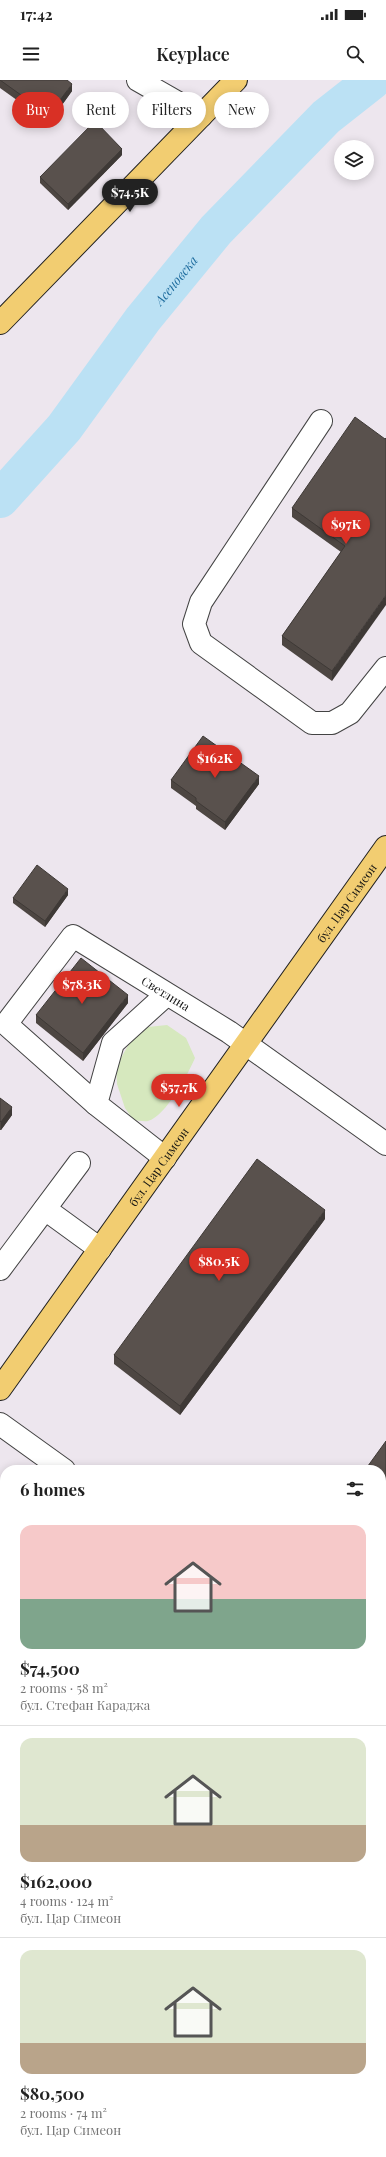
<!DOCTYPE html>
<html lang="en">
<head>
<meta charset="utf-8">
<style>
  :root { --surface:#fff; --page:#f6f6f6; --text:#222; --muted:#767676; --line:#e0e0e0; --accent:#d93025 }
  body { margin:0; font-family:"Playfair Display",serif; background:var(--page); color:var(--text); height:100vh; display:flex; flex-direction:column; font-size:15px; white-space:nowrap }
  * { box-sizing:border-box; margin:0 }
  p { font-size:13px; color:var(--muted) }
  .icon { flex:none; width:22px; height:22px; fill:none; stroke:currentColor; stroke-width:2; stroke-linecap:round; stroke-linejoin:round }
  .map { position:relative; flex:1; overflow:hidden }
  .details { position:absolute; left:0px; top:1385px; width:386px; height:692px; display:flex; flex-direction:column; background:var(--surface); border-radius:16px 16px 0 0; box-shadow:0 2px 10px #0003 }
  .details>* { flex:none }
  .hud { position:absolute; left:12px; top:12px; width:362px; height:36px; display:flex; gap:8px }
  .tools { position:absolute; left:334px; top:60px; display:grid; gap:8px }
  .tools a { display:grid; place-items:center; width:40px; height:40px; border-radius:50%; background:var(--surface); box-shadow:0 2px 10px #0003; font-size:20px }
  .price { position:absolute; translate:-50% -34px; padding:0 9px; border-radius:14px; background:var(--accent); color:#fff; font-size:13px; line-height:26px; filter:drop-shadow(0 1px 2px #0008) }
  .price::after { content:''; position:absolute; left:50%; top:24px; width:12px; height:9px; margin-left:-6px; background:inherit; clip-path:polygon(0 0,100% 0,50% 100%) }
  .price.selected { background:#222; color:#fff }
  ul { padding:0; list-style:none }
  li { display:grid; align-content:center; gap:8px; height:212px; padding:0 20px }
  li+li { border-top:1px solid var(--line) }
  li span { display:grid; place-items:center; height:124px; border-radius:12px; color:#555 }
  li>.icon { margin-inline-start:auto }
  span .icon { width:72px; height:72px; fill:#fffc; stroke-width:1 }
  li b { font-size:17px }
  h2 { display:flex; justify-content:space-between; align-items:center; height:48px; padding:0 20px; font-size:17px }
  .tag { padding:0 14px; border-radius:18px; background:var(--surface); box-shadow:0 2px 10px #0003; font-size:14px; line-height:36px }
  .tag.selected { background:var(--accent); color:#fff }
  .status { display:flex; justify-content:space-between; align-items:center; height:28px; padding:0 20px; background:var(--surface); direction:ltr }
  .status svg { height:11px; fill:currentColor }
  header { display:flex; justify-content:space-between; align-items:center; height:52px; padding:0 20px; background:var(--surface); font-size:18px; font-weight:600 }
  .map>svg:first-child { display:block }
  .industrial { fill:#ede6ee; fill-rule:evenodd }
  .green { fill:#d6e8be }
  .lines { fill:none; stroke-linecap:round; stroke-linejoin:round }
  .river { stroke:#bbe1f4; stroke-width:38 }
  .minor-casing { stroke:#434343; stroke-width:24 }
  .major-casing { stroke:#212121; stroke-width:24 }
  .minor { stroke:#fff; stroke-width:22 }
  .major { stroke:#f2cd71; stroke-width:22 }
  .wall { fill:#4d4642 }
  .shaded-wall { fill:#3e3936 }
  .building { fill:#59514d; stroke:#3e3936 }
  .labels { text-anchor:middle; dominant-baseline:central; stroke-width:4; stroke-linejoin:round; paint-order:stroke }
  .street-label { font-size:12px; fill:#101010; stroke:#fff }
  .water-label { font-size:13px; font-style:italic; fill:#1e6c9e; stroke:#fff }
</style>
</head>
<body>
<div class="status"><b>17:42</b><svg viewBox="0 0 49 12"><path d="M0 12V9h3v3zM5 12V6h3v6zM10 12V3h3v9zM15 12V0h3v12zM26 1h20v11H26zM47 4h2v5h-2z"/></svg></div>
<header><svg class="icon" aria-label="menu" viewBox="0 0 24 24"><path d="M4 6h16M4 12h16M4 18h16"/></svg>Keyplace<svg class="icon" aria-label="search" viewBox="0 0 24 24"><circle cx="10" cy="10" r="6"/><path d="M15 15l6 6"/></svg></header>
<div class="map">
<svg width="386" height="2077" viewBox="0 0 386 2077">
  <rect width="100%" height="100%" fill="#fefcf4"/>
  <!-- industrial -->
  <path class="industrial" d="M 0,0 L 386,0 L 386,2077 L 0,2077 ZM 341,67 L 367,67 L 367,93 L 341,93 ZM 5,1390 L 381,1390 L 381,2072 L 5,2072 Z"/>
  <!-- green -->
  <path class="green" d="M 167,945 L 186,958 L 195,978 C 188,994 166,1036 148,1041 C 144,1042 137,1040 133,1040 L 125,1028 L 117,1004 L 116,987 L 130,962 L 148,947 Z"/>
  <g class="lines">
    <!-- river -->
    <path class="river" id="s1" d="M 0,419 L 64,348 L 143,239 L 216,150 L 326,37 L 373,0"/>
    <defs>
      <g id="minor">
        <polyline points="138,0 201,36"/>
        <polyline points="321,341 201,522 194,544 201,563 312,643 332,643 350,633 386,588"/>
        <path id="s2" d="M 96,1024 L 6,944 L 73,856 L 229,952 L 386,1064"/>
        <polyline points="165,1078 96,1024 113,963 166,915"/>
        <polyline points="45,1129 100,1169"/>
        <polyline points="0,1189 79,1083"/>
        <polyline points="0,1344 64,1390"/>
        <polyline points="381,1614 386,1618"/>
        <polyline points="0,1846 5,1850"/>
        <polyline points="316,2072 323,2077"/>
      </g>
      <g id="major">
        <polyline points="0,243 236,0"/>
        <path id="s3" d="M 0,1309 L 386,767"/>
      </g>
    </defs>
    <!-- minor casing -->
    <use href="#minor" class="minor-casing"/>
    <!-- major casing -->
    <use href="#major" class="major-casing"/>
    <!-- minor -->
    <use href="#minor" class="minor"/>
    <!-- major -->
    <use href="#major" class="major"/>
  </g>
  <!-- wall -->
  <g class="wall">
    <polygon points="0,0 72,11 49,43 0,8"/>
    <polygon points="122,75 68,130 40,103 40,97"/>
    <polygon points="385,359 332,601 282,565 282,556 341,472 292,437 292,428"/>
    <polygon points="171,700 259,704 225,750 196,729 196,726 171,708"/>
    <polygon points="68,815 45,847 13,823 13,818"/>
    <polygon points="128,923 83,981 36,943 36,935"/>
    <polygon points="0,1018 12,1035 1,1050 0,1050"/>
    <polygon points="325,1139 180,1335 114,1284 114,1275"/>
    <polygon points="386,1361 386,1573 381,1569 381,1390"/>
    <polygon points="0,1599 5,1602 5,1636 0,1633"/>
    <polygon points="381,1660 386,1663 386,2005 381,2002"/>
    <polygon points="0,1891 5,1895 5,1941 0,1937"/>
    <polygon points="176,2072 263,2072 259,2077 183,2077"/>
  </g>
  <!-- shaded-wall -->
  <g class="shaded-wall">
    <polygon points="72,4 72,11 49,43 49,35"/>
    <polygon points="122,69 122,75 68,130 68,124"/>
    <polygon points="386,515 386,525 332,601 332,591"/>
    <polygon points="259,696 259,704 225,750 225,742"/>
    <polygon points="68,809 68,815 45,847 45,841"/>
    <polygon points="128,915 128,923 83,981 83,973"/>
    <polygon points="12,1027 12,1035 1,1050 1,1042"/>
    <polygon points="325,1130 325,1139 180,1335 180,1326"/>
    <polygon points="256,2072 263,2072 259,2077 253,2077"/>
  </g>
  <!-- building -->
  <g class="building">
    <polygon points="0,0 67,0 72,4 49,35"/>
    <polygon points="95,41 122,69 68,124 40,97"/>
    <polygon points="355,337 385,359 386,358 386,515 332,591 282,556 345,466 292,428"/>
    <polygon points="203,656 259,696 225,742 196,721 196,718 171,700"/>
    <polygon points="37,785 68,809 45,841 13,818"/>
    <polygon points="81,878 128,915 83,973 36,935"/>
    <polygon points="0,1018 12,1027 1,1042 0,1041"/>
    <polygon points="257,1079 325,1130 180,1326 114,1275"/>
    <polygon points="386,1361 386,1563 381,1559 381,1390 365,1390"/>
    <polygon points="0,1599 5,1602 5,1628 0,1625"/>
    <polygon points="381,1660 386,1663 386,1997 381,1994"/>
    <polygon points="0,1891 5,1895 5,1933 0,1929"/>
    <polygon points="0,2069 12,2077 0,2077"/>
    <polygon points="189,2072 256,2072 253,2077 196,2077"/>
  </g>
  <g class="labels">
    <!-- street labels -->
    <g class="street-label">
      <text stroke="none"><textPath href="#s3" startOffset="597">бул. Цар Симеон</textPath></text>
      <text stroke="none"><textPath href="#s2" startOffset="340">Светлина</textPath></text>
      <text stroke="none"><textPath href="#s3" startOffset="273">бул. Цар Симеон</textPath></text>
    </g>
    <!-- water labels -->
    <g class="water-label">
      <text stroke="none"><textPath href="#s1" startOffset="281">Асеновска</textPath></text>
    </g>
  </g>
</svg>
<div class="tools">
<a><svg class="icon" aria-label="layers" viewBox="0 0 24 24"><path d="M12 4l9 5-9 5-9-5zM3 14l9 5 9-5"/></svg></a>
</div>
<b class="price selected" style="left:130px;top:133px">$74.5K</b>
<b class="price" style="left:346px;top:465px">$97K</b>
<b class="price" style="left:215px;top:699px">$162K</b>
<b class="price" style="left:82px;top:925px">$78.3K</b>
<b class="price" style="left:179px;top:1028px">$57.7K</b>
<b class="price" style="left:219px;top:1202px">$80.5K</b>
<div class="hud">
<a class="tag selected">Buy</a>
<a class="tag">Rent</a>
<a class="tag">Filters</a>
<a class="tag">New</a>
</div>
<section class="details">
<h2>6 homes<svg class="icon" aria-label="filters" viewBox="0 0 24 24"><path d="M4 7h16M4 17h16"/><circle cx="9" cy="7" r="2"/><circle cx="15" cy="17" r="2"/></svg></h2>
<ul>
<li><span style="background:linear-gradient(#f6c9c9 60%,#7fa58c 0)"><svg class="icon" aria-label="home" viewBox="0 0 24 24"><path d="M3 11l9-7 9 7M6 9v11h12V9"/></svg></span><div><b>$74,500</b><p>2 rooms · 58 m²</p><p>бул. Стефан Караджа</p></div></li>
<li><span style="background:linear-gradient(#dfe7d0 70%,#b9a48a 0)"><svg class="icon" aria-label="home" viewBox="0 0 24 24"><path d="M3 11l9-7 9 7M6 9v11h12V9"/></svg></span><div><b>$162,000</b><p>4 rooms · 124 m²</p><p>бул. Цар Симеон</p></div></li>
<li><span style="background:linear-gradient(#dfe7d0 75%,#b9a48a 0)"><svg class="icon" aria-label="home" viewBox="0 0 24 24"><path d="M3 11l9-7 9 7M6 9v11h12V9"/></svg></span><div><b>$80,500</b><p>2 rooms · 74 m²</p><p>бул. Цар Симеон</p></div></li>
</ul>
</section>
</div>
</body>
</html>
